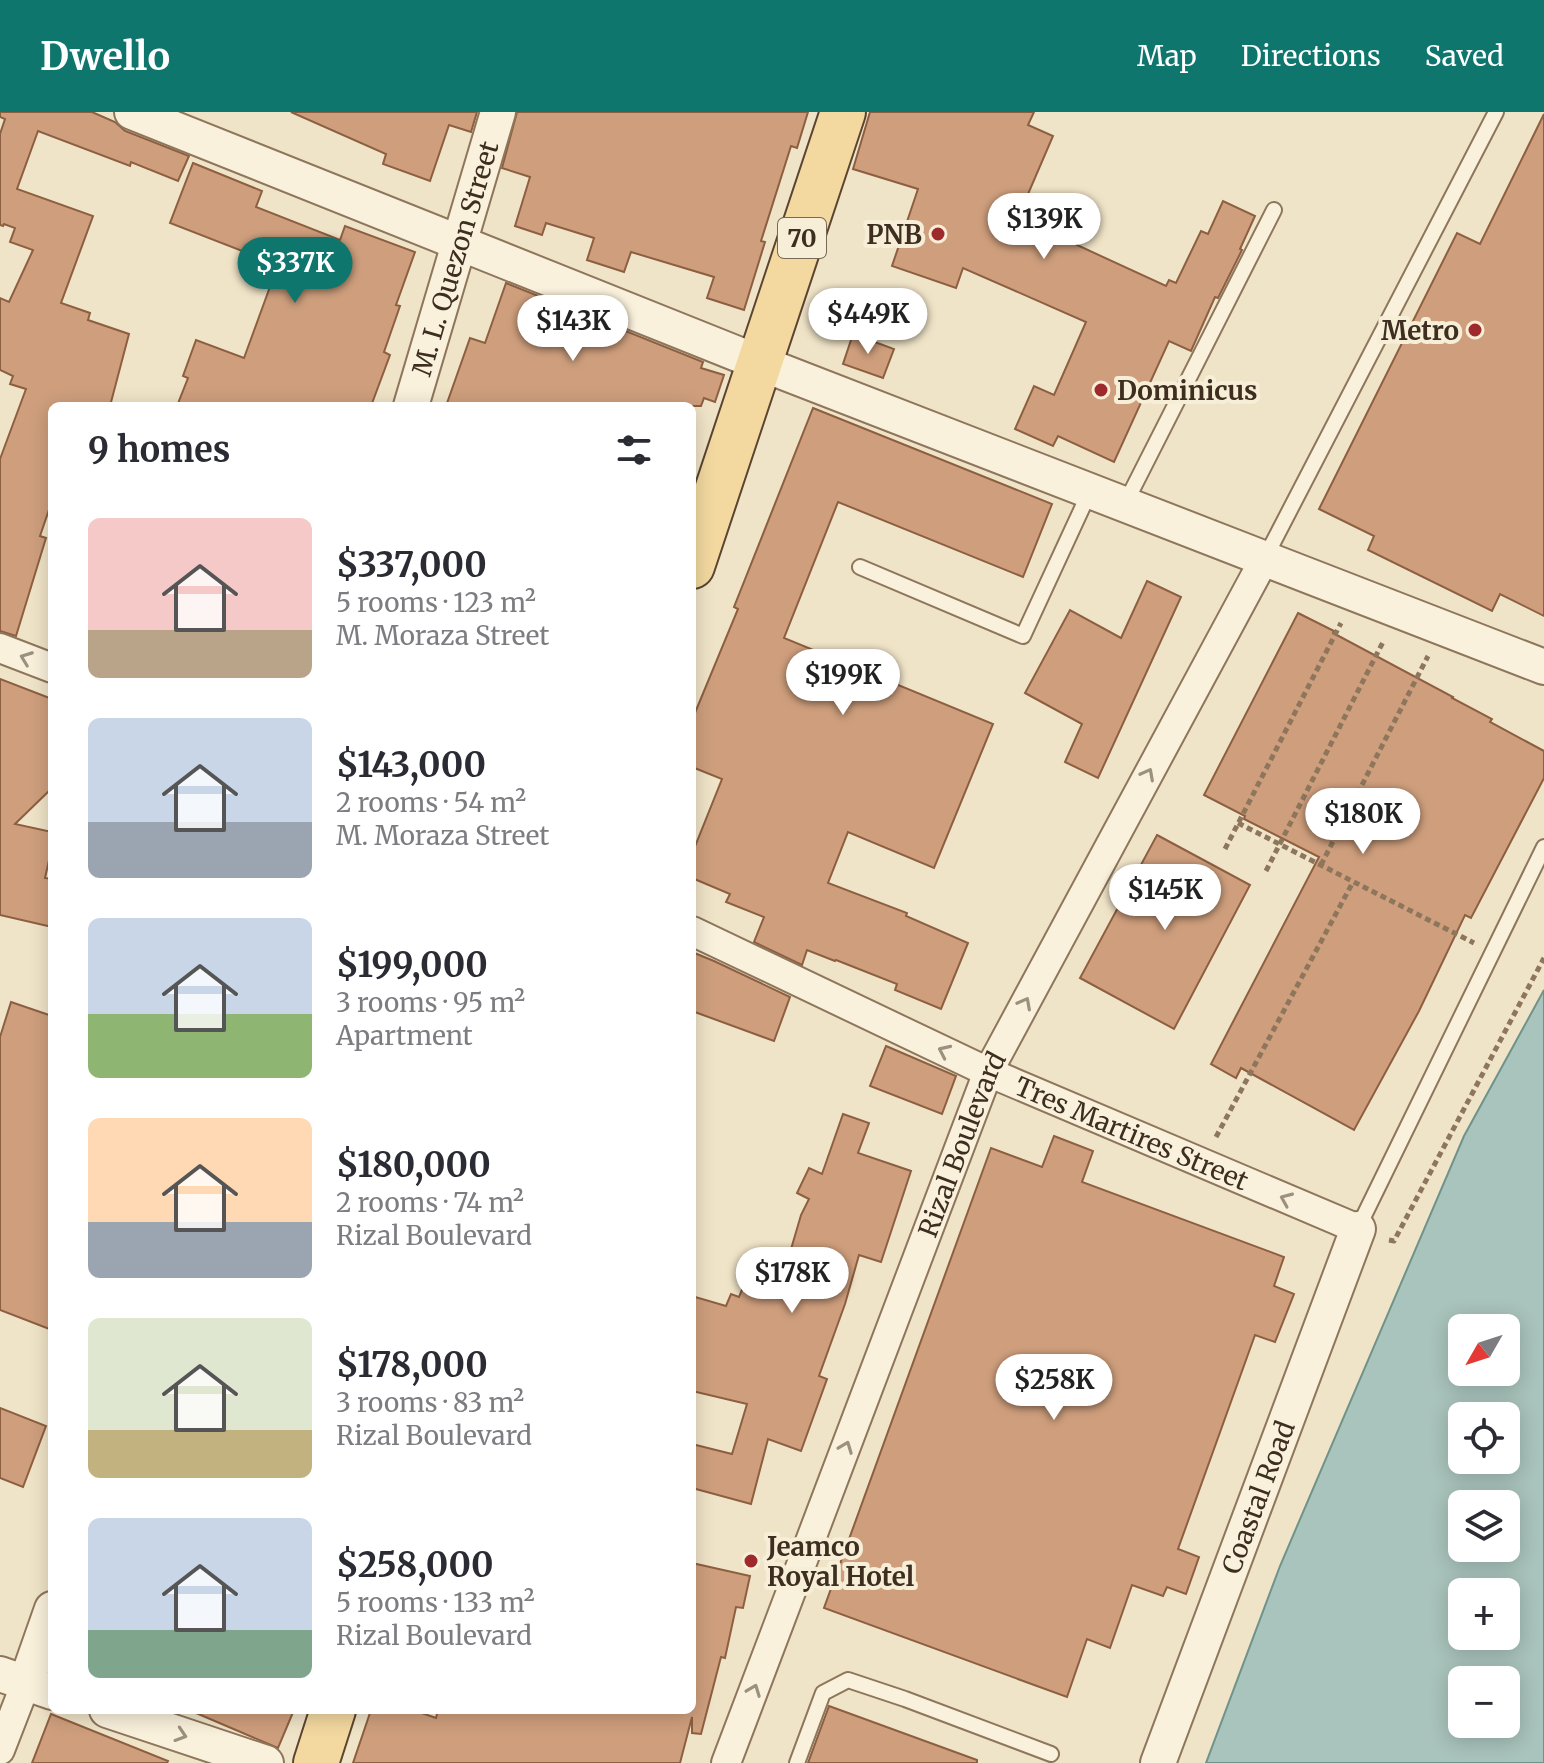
<!DOCTYPE html>
<html lang="en">
<head>
<meta charset="utf-8">
<style>
  :root { --surface:#fff; --page:#f7f7f7; --text:#2b2b33; --muted:#7c7c81; --accent:#0f766e }
  body { margin:0; font-family:Merriweather,serif; background:var(--page); color:var(--text); height:100vh; display:flex; flex-direction:column; font-size:30px; white-space:nowrap }
  * { box-sizing:border-box; margin:0 }
  p { font-size:26px; color:var(--muted) }
  .icon { flex:none; width:44px; height:44px; fill:none; stroke:currentColor; stroke-width:2; stroke-linecap:round; stroke-linejoin:round }
  .map { position:relative; flex:1; overflow:hidden }
  .side { position:absolute; left:48px; top:290px; width:648px; height:1312px; display:flex; flex-direction:column; background:var(--surface); border-radius:12px; box-shadow:0 4px 20px #0003 }
  .side>* { flex:none }
  .needle { width:52px; rotate:231deg }
  .controls { position:absolute; left:1448px; top:1202px; display:grid; gap:16px }
  .controls a { display:grid; place-items:center; width:72px; height:72px; border-radius:12px; background:var(--surface); box-shadow:0 4px 20px #0003; font-size:40px }
  .price { position:absolute; translate:-50% -68px; padding:0 18px; border-radius:28px; background:#fff; color:#222; font-size:26px; line-height:52px; filter:drop-shadow(0 2px 4px #0008) }
  .price::after { content:''; position:absolute; left:50%; top:48px; width:24px; height:18px; margin-left:-12px; background:inherit; clip-path:polygon(0 0,100% 0,50% 100%) }
  .price.current { background:var(--accent); color:#fff }
  ul { padding:0; list-style:none }
  li { display:flex; align-items:center; gap:24px; height:200px; padding:0 40px }
  li span { display:grid; place-items:center; flex:none; width:224px; height:160px; border-radius:12px; color:#555 }
  li>.icon { margin-inline-start:auto }
  span .icon { width:96px; height:96px; fill:#fffc; stroke-width:1 }
  li b { font-size:34px }
  h2 { display:flex; justify-content:space-between; align-items:center; height:96px; padding:0 40px; font-size:34px }
  header { display:flex; align-items:center; gap:48px; box-sizing:border-box; height:112px; padding:0 40px; background:var(--accent); color:#fff }
  header strong { font-size:38px }
  nav { display:flex; gap:44px; margin-inline-start:auto; font-size:28px }
  .map>svg:first-child { display:block }
  .water { fill:#a9c4bc; stroke:#6f938a; stroke-width:2; fill-rule:evenodd }
  .building { fill:#cf9f7d; stroke:#8d5f41; stroke-width:2 }
  .lines { fill:none; stroke-linecap:round; stroke-linejoin:round }
  .service-casing { stroke:#8d765c; stroke-width:18 }
  .minor-casing { stroke:#8d765c; stroke-width:32 }
  .tertiary-casing { stroke:#8d765c; stroke-width:38 }
  .primary-casing { stroke:#5b4430; stroke-width:48 }
  .path { stroke:#8d765c; stroke-width:5; stroke-dasharray:6 4; stroke-linecap:butt }
  .service { stroke:#faf1dc; stroke-width:14 }
  .minor { stroke:#faf1dc; stroke-width:28 }
  .tertiary { stroke:#faf1dc; stroke-width:34 }
  .primary { stroke:#f3d9a0; stroke-width:44 }
  .oneway { stroke:#9c907e }
  .poi-dot { fill:#9e2a2b; stroke:#f7eed8; stroke-width:3 }
  .labels { text-anchor:middle; dominant-baseline:central; stroke-width:8; stroke-linejoin:round; paint-order:stroke }
  .shield { fill:#f7eed8; stroke:#756857; stroke-width:2 }
  .shield-label { font-size:24px; font-weight:bold; fill:#3d2e20 }
  .poi-label { font-size:26px; font-weight:bold; fill:#3d2e20; stroke:#f7eed8; text-anchor:end }
  .street-label { font-size:26px; fill:#3d2e20; stroke:#f7eed8 }
</style>
</head>
<body>
<header>
<strong>Dwello</strong>
<nav><a>Map</a><a>Directions</a><a>Saved</a></nav>
</header>
<div class="map">
<svg width="1544" height="1651" viewBox="0 0 1544 1651">
  <rect width="100%" height="100%" fill="#f0e4c8"/>
  <!-- water -->
  <path class="water" d="M 1544,878 L 1544,1651 L 1206,1651 L 1280,1454 L 1464,1024 ZM 1462,1216 L 1506,1216 L 1506,1260 L 1462,1260 ZM 1462,1304 L 1506,1304 L 1506,1348 L 1462,1348 ZM 1462,1392 L 1506,1392 L 1506,1436 L 1462,1436 ZM 1462,1480 L 1506,1480 L 1506,1524 L 1462,1524 ZM 1462,1568 L 1506,1568 L 1506,1612 L 1462,1612 Z"/>
  <!-- building -->
  <g class="building">
    <polygon points="0,0 92,0 115,10 125,19 189,44 178,69 131,50 130,54 38,19 17,77 93,104 61,191 90,201 88,208 129,222 110,294 52,294 52,389 40,424 46,426 16,524 0,519 0,347 26,277 10,272 13,264 0,258 0,186 9,190 33,138 10,130 15,116 4,112 3,114 0,113 0,22 5,7 0,5"/>
    <polygon points="291,0 477,0 471,20 449,13 430,69 383,52 386,42"/>
    <polygon points="517,0 808,0 797,36 791,34 761,129 765,130 744,198 707,186 714,165 631,140 624,160 587,148 594,126 546,111 542,123 515,114 530,65 502,56"/>
    <polygon points="870,0 1034,0 1028,13 1053,24 1028,82 1088,109 1077,133 1166,174 1169,168 1176,171 1201,119 1208,122 1223,89 1255,104 1240,137 1242,138 1218,186 1215,185 1191,239 1169,229 1114,350 1058,324 1053,334 1015,317 1034,274 1054,283 1086,210 963,156 956,176 892,154 918,77 853,57"/>
    <polygon points="1544,2 1544,504 1500,482 1492,499 1368,438 1374,424 1319,397 1457,121 1480,132"/>
    <polygon points="193,51 262,79 256,95 340,128 345,114 415,140 396,193 400,194 384,240 390,243 371,294 177,294 188,266 183,264 196,228 244,246 271,172 261,168 268,149 170,111"/>
    <polygon points="506,171 703,250 701,256 724,263 715,290 704,286 701,294 446,294 470,226 485,231"/>
    <polygon points="853,222 894,237 883,266 843,252"/>
    <polygon points="813,296 1052,392 1023,465 838,390 784,526 993,612 934,756 848,720 828,771 907,801 906,804 968,831 941,897 895,878 897,872 836,848 835,849 807,838 802,853 754,830 764,805 726,790 730,782 692,766 692,742 722,667 692,655 692,608 738,497 734,495"/>
    <polygon points="1147,469 1181,485 1098,666 1065,650 1082,612 1025,581 1070,498 1121,526"/>
    <polygon points="1298,501 1334,519 1333,521 1453,585 1452,586 1492,607 1490,610 1544,639 1544,666 1471,806 1465,803 1419,899 1354,1018 1241,956 1236,966 1211,952 1319,745 1244,707 1245,704 1204,683"/>
    <polygon points="0,567 52,587 52,676 15,712 52,720 52,735 45,766 52,767 52,815 0,803"/>
    <polygon points="1157,723 1250,773 1174,917 1080,866"/>
    <polygon points="692,840 714,849 790,885 774,929 692,899"/>
    <polygon points="11,890 52,904 52,1218 0,1198 0,925"/>
    <polygon points="886,934 956,964 942,1002 870,974"/>
    <polygon points="843,1002 869,1011 858,1041 911,1059 881,1150 859,1143 845,1192 819,1264 827,1267 801,1339 768,1327 751,1392 692,1376 692,1332 732,1342 747,1292 692,1279 692,1184 726,1194 731,1182 739,1185 744,1173 777,1185 801,1103 809,1087 797,1081 809,1056 822,1062"/>
    <polygon points="1054,1024 1093,1039 1082,1070 1284,1145 1274,1174 1294,1182 1275,1230 1255,1223 1178,1437 1199,1445 1186,1482 1167,1475 1163,1484 1132,1473 1110,1536 1087,1527 1067,1585 824,1496 991,1036 1042,1055"/>
    <polygon points="0,1296 46,1314 23,1375 0,1366"/>
    <polygon points="692,1451 750,1464 743,1496 736,1495 725,1546 721,1545 701,1622 692,1621 692,1605 680,1651 353,1651 371,1598 413,1598 436,1606 438,1598 692,1598"/>
    <polygon points="829,1594 977,1648 977,1651 808,1651"/>
    <polygon points="189,1598 294,1598 278,1636"/>
    <polygon points="51,1602 168,1649 167,1651 32,1651"/>
  </g>
  <g class="lines">
    <defs>
      <g id="service">
        <polyline points="1125,392 1274,98"/>
        <polyline points="1265,446 1496,0"/>
        <polyline points="860,455 1023,524 1090,379"/>
        <polyline points="1358,1116 1544,735"/>
        <polyline points="797,1651 823,1581 848,1568 905,1587 1051,1642"/>
      </g>
      <g id="minor">
        <polyline points="0,536 52,556"/>
        <path id="s1" d="M 692,819 L 988,960 L 1358,1117"/>
        <polyline points="0,1638 26,1571"/>
        <path id="s2" d="M 726,1651 L 988,960 L 1265,446"/>
      </g>
      <g id="tertiary">
        <polyline points="132,0 760,251 1544,555"/>
        <path id="s3" d="M 411,294 L 498,0"/>
        <polyline points="0,1562 52,1580"/>
        <polyline points="26,1571 52,1497"/>
        <polyline points="107,1598 266,1651"/>
        <path id="s4" d="M 1158,1651 L 1358,1117"/>
      </g>
      <g id="primary">
        <polyline points="692,454 843,0"/>
        <polyline points="316,1651 333,1598"/>
      </g>
    </defs>
    <!-- service casing -->
    <use href="#service" class="service-casing"/>
    <!-- minor casing -->
    <use href="#minor" class="minor-casing"/>
    <!-- tertiary casing -->
    <use href="#tertiary" class="tertiary-casing"/>
    <!-- primary casing -->
    <use href="#primary" class="primary-casing"/>
    <!-- path -->
    <g class="path">
      <polyline points="1238,711 1474,831"/>
      <polyline points="1225,737 1341,511"/>
      <polyline points="1321,753 1428,544"/>
      <polyline points="1266,759 1384,528"/>
      <polyline points="1216,1025 1353,770"/>
      <polyline points="1389,1128 1394,1129 1544,846"/>
    </g>
    <!-- service -->
    <use href="#service" class="service"/>
    <!-- minor -->
    <use href="#minor" class="minor"/>
    <!-- tertiary -->
    <use href="#tertiary" class="tertiary"/>
    <!-- primary -->
    <use href="#primary" class="primary"/>
  </g>
  <!-- one-way arrows -->
  <defs><path id="oneway-chevron" d="M-2-3.5L2.5 0L-2 3.5" fill="none" stroke-width="1.6" stroke-linecap="round" stroke-linejoin="round" transform="scale(2)"/></defs>
  <g class="oneway">
    <use href="#oneway-chevron" transform="translate(26 546) rotate(-159)"/>
    <use href="#oneway-chevron" transform="translate(1148 662) rotate(-62)"/>
    <use href="#oneway-chevron" transform="translate(1025 891) rotate(-62)"/>
    <use href="#oneway-chevron" transform="translate(944 939) rotate(-155)"/>
    <use href="#oneway-chevron" transform="translate(1286 1087) rotate(-157)"/>
    <use href="#oneway-chevron" transform="translate(846 1335) rotate(-69)"/>
    <use href="#oneway-chevron" transform="translate(754 1578) rotate(-69)"/>
    <use href="#oneway-chevron" transform="translate(181 1623) rotate(18)"/>
  </g>
  <!-- markers -->
  <g class="poi-dot">
    <circle cx="938" cy="122" r="8"/>
    <circle cx="1475" cy="218" r="8"/>
    <circle cx="1101" cy="278" r="8"/>
    <circle cx="751" cy="1449" r="8"/>
  </g>
  <g class="labels">
    <!-- shield labels -->
    <rect class="shield" x="778" y="106" width="48" height="40" rx="6"/>
    <g class="shield-label">
      <text x="802" y="126">70</text>
    </g>
    <!-- poi labels -->
    <g class="poi-label">
      <text x="922" y="122">PNB</text>
      <text x="1459" y="218">Metro</text>
      <text x="1117" y="278" text-anchor="start">Dominicus</text>
      <text x="767" y="1434" text-anchor="start">Jeamco<tspan x="767" dy="30">Royal Hotel</tspan></text>
    </g>
    <!-- street labels -->
    <g class="street-label">
      <text stroke="none"><textPath href="#s3" startOffset="154">M. L. Quezon Street</textPath></text>
      <text stroke="none"><textPath href="#s1" startOffset="484">Tres Martires Street</textPath></text>
      <text stroke="none"><textPath href="#s2" startOffset="662">Rizal Boulevard</textPath></text>
      <text stroke="none"><textPath href="#s4" startOffset="284">Coastal Road</textPath></text>
    </g>
  </g>
</svg>
<div class="controls">
<a><svg class="needle" viewBox="-14 -14 28 28"><path d="M0-13l5 13h-10z" fill="#e53935"/><path d="M0 13l5-13h-10z" fill="#7c7c81"/></svg></a>
<a><svg class="icon" aria-label="locate" viewBox="0 0 24 24"><circle cx="12" cy="12" r="6"/><path d="M12 2v4M12 18v4M2 12h4M18 12h4"/></svg></a>
<a><svg class="icon" aria-label="layers" viewBox="0 0 24 24"><path d="M12 4l9 5-9 5-9-5zM3 14l9 5 9-5"/></svg></a>
<a>+</a>
<a>−</a>
</div>
<b class="price" style="left:1044px;top:149px">$139K</b>
<b class="price current" style="left:295px;top:193px">$337K</b>
<b class="price" style="left:868px;top:244px">$449K</b>
<b class="price" style="left:573px;top:251px">$143K</b>
<b class="price" style="left:843px;top:605px">$199K</b>
<b class="price" style="left:1363px;top:744px">$180K</b>
<b class="price" style="left:1165px;top:820px">$145K</b>
<b class="price" style="left:792px;top:1203px">$178K</b>
<b class="price" style="left:1054px;top:1310px">$258K</b>
<section class="side">
<h2>9 homes<svg class="icon" aria-label="filters" viewBox="0 0 24 24"><path d="M4 7h16M4 17h16"/><circle cx="9" cy="7" r="2"/><circle cx="15" cy="17" r="2"/></svg></h2>
<ul>
<li><span style="background:linear-gradient(#f6c9c9 70%,#b9a48a 0)"><svg class="icon" aria-label="home" viewBox="0 0 24 24"><path d="M3 11l9-7 9 7M6 9v11h12V9"/></svg></span><div><b>$337,000</b><p>5 rooms · 123 m²</p><p>M. Moraza Street</p></div></li>
<li><span style="background:linear-gradient(#c9d6e8 65%,#9aa5b1 0)"><svg class="icon" aria-label="home" viewBox="0 0 24 24"><path d="M3 11l9-7 9 7M6 9v11h12V9"/></svg></span><div><b>$143,000</b><p>2 rooms · 54 m²</p><p>M. Moraza Street</p></div></li>
<li><span style="background:linear-gradient(#c9d6e8 60%,#8fb573 0)"><svg class="icon" aria-label="home" viewBox="0 0 24 24"><path d="M3 11l9-7 9 7M6 9v11h12V9"/></svg></span><div><b>$199,000</b><p>3 rooms · 95 m²</p><p>Apartment</p></div></li>
<li><span style="background:linear-gradient(#ffd9b3 65%,#9aa5b1 0)"><svg class="icon" aria-label="home" viewBox="0 0 24 24"><path d="M3 11l9-7 9 7M6 9v11h12V9"/></svg></span><div><b>$180,000</b><p>2 rooms · 74 m²</p><p>Rizal Boulevard</p></div></li>
<li><span style="background:linear-gradient(#dfe7d0 70%,#c2b280 0)"><svg class="icon" aria-label="home" viewBox="0 0 24 24"><path d="M3 11l9-7 9 7M6 9v11h12V9"/></svg></span><div><b>$178,000</b><p>3 rooms · 83 m²</p><p>Rizal Boulevard</p></div></li>
<li><span style="background:linear-gradient(#c9d6e8 70%,#7fa58c 0)"><svg class="icon" aria-label="home" viewBox="0 0 24 24"><path d="M3 11l9-7 9 7M6 9v11h12V9"/></svg></span><div><b>$258,000</b><p>5 rooms · 133 m²</p><p>Rizal Boulevard</p></div></li>
</ul>
</section>
</div>
</body>
</html>
